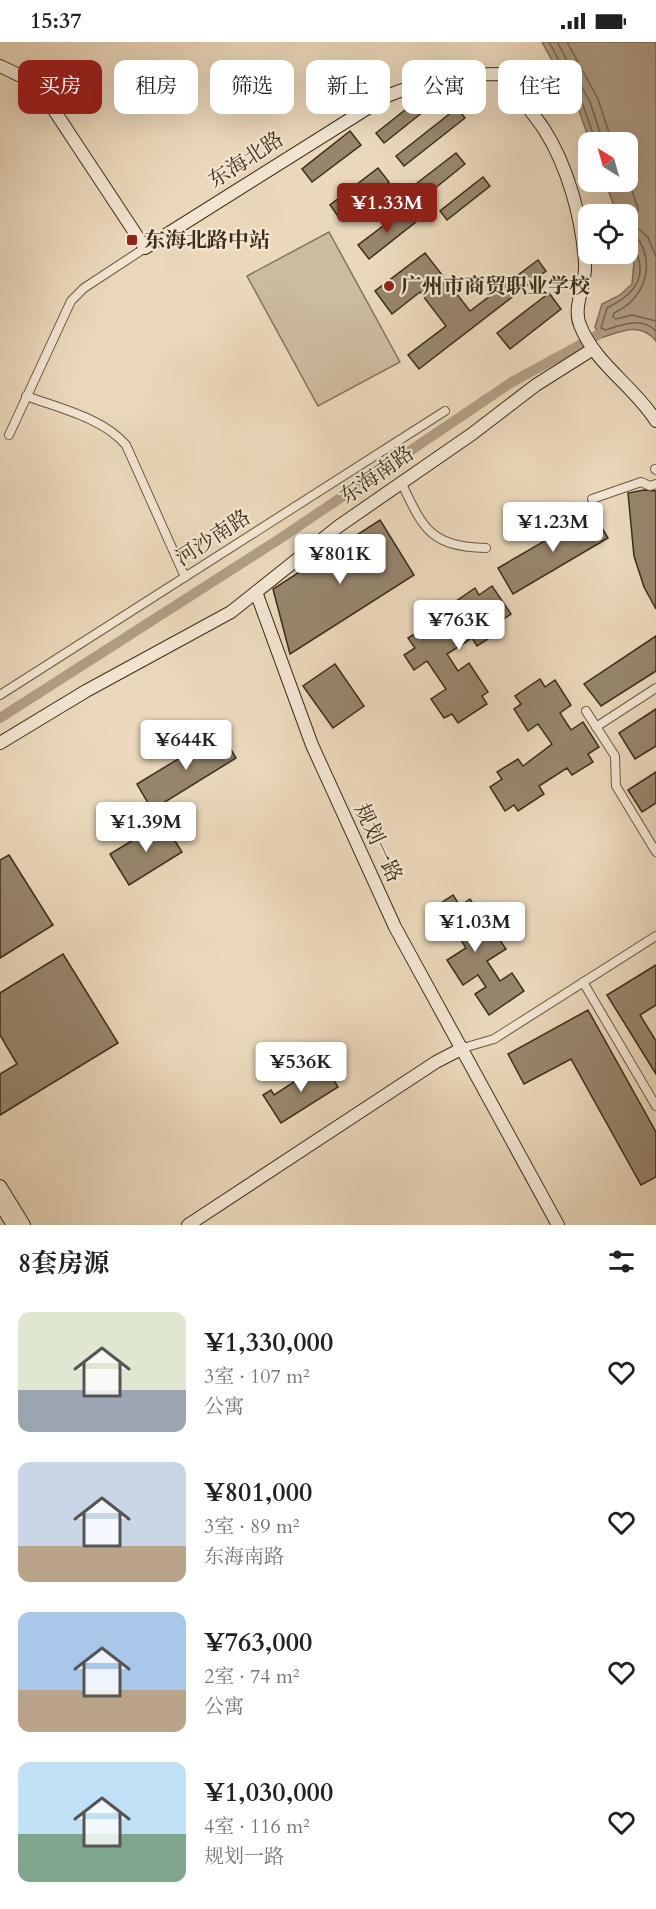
<!DOCTYPE html>
<html lang="zh">
<head>
<meta charset="utf-8">
<style>
  :root { --surface:#fff; --page:#f6f6f6; --text:#202124; --muted:#757577; --accent:#8f2418 }
  body { margin:0; font-family:Cardo,"Noto Serif SC",serif; background:var(--page); color:var(--text); height:100vh; display:flex; flex-direction:column; font-size:22px; white-space:nowrap }
  * { box-sizing:border-box; margin:0 }
  p { font-size:20px; color:var(--muted) }
  .icon { flex:none; width:33px; height:33px; fill:none; stroke:currentColor; stroke-width:2; stroke-linecap:round; stroke-linejoin:round }
  .map { position:relative; height:1183px; overflow:hidden }
  .side { display:flex; flex-direction:column; background:var(--surface); flex:1 }
  .side>* { flex:none }
  .hud { position:absolute; left:18px; top:18px; width:621px; height:54px; display:flex; gap:12px }
  .needle { width:39px; rotate:323deg }
  .buttons { position:absolute; left:578px; top:90px; display:grid; gap:12px }
  .buttons a { display:grid; place-items:center; width:60px; height:60px; border-radius:12px; background:var(--surface); box-shadow:0 6px 24px #0002; font-size:30px }
  .price { position:absolute; translate:-50% -51px; padding:0 14px; border-radius:6px; background:#fff; color:#222; font-size:20px; line-height:39px; filter:drop-shadow(0 2px 3px #0008) }
  .price::after { content:''; position:absolute; left:50%; top:36px; width:18px; height:14px; margin-left:-9px; background:inherit; clip-path:polygon(0 0,100% 0,50% 100%) }
  .price.current { background:var(--accent); color:#fff }
  ul { padding:0; list-style:none }
  li { display:flex; align-items:center; gap:18px; height:150px; padding:0 18px }
  li span { display:grid; place-items:center; flex:none; width:168px; height:120px; border-radius:12px; color:#555 }
  li>.icon { margin-inline-start:auto }
  span .icon { width:72px; height:72px; fill:#fffc; stroke-width:1 }
  li b { font-size:26px }
  h2 { display:flex; justify-content:space-between; align-items:center; height:72px; padding:0 18px; font-size:26px }
  .chip { padding:0 21px; border-radius:12px; background:var(--surface); box-shadow:0 6px 24px #0002; font-size:21px; line-height:54px }
  .chip.current { background:var(--accent); color:#fff }
  .status { display:flex; justify-content:space-between; align-items:center; height:42px; padding:0 30px; background:var(--surface); direction:ltr }
  .status svg { height:16px; fill:currentColor }
  .map>svg:first-child { display:block }
  .green { fill:#cdbb9f; stroke:#85745c; stroke-width:1.5 }
  .water { fill:#b09e84; stroke:#827159; stroke-width:1.5 }
  .lines { fill:none; stroke-linecap:round; stroke-linejoin:round }
  .shore { stroke:#76664e; stroke-width:1.5 }
  .canal { stroke:#b09e84; stroke-width:10 }
  .building { fill:#97866d; stroke:#3d2e18; stroke-width:1.5 }
  .street-casing { stroke:#685841; stroke-width:10 }
  .secondary-casing { stroke:#3d2e18; stroke-width:14 }
  .street { stroke:#f2e6d3; stroke-width:8 }
  .secondary { stroke:#f2e6d3; stroke-width:12 }
  .poi-dot { fill:#8f2418; stroke:#f2e6d3; stroke-width:2 }
  .labels { text-anchor:middle; dominant-baseline:central; stroke-width:4.5; stroke-linejoin:round; paint-order:stroke }
  .street-label { font-size:21px; fill:#3d2e18; stroke:#f2e6d3 }
  .poi-label { font-size:21px; font-weight:bold; fill:#3d2e18; stroke:#f2e6d3; text-anchor:start }
</style>
</head>
<body>
<div class="status"><b>15:37</b><svg viewBox="0 0 49 12"><path d="M0 12V9h3v3zM5 12V6h3v6zM10 12V3h3v9zM15 12V0h3v12zM26 1h20v11H26zM47 4h2v5h-2z"/></svg></div>
<div class="map">
<svg width="656" height="1183" viewBox="0 0 656 1183">
  <rect width="100%" height="100%" fill="#ebd8bb"/>
  <filter id="stains"><feTurbulence type="fractalNoise" baseFrequency=".00333" numOctaves="4"/><feColorMatrix values="0 0 0 0 .2 0 0 0 0 .09 0 0 0 0 .02 0 0 0 .5 -.17"/></filter>
  <radialGradient id="worn" r=".72"><stop offset=".6" stop-color="#630" stop-opacity="0"/><stop offset="1" stop-color="#630" stop-opacity=".3"/></radialGradient>
  <!-- green -->
  <polygon class="green" points="329,190 400,320 318,364 247,234"/>
  <!-- water -->
  <path class="water" d="M 542,0 L 656,0 L 656,299 C 640,279 620,290 600,296 L 595,285 L 602,262 L 620,253 L 632,242 L 634,220 L 627,200 L 627,172 L 617,172 L 605,140 L 627,140 L 627,100 L 590,100 L 578,66 Z"/>
  <g class="lines">
    <!-- shore -->
    <g class="shore">
      <polyline points="549,0 583,63 596,100"/>
      <polyline points="557,0 590,60 603,100"/>
      <polyline points="567,0 598,57 612,100"/>
      <polyline points="627,135 638,166 636,185 648,195 656,215"/>
      <path d="M 627,194 L 639,198 C 656,227 642,258 614,271 L 613,275 L 616,277 L 632,273 L 656,279"/>
      <path d="M 627,201 L 634,204 C 649,235 635,252 607,266 L 601,286 L 605,288 C 622,283 642,274 656,289"/>
    </g>
    <!-- canal -->
    <polyline class="canal" points="0,676 281,496 512,340 598,293"/>
  </g>
  <!-- building -->
  <g class="building">
    <polygon points="420,56 428,66 384,101 376,91"/>
    <polygon points="457,66 465,76 404,124 396,114"/>
    <polygon points="350,89 361,103 312,140 302,127"/>
    <polygon points="456,111 465,122 418,160 408,148"/>
    <polygon points="378,126 389,140 340,177 330,163"/>
    <polygon points="483,135 490,144 447,178 440,169"/>
    <polygon points="407,166 417,179 369,217 358,203"/>
    <polygon points="425,211 470,269 538,218 546,229 419,327 408,313 446,284 420,250 392,272 375,249"/>
    <polygon points="549,251 561,267 510,307 497,291"/>
    <polygon points="644,448 656,449 656,567 644,545 634,514 628,451"/>
    <polygon points="593,471 608,496 513,552 498,526"/>
    <polygon points="380,478 414,533 290,612 273,547"/>
    <polygon points="492,544 511,572 498,581 502,588 477,604 472,596 447,612 458,629 469,621 488,650 482,654 487,662 458,681 452,672 444,676 431,657 446,647 427,619 414,628 404,613 415,606 408,596 427,584 431,591 459,573 452,562 475,546 479,553"/>
    <polygon points="656,594 656,629 601,664 584,642"/>
    <polygon points="335,622 364,664 333,686 303,644"/>
    <polygon points="540,637 545,645 555,638 571,663 560,671 571,688 583,680 599,705 588,712 593,720 572,733 567,726 539,744 544,752 518,769 514,763 505,769 490,745 502,737 497,730 518,717 523,724 552,702 538,682 528,689 514,667 521,662 515,654"/>
    <polygon points="656,667 656,704 635,717 619,691"/>
    <polygon points="221,691 236,716 152,768 137,742"/>
    <polygon points="656,730 656,761 642,770 628,748"/>
    <polygon points="163,780 182,810 129,843 110,812"/>
    <polygon points="9,813 53,883 0,916 0,818"/>
    <polygon points="453,853 460,864 470,857 482,875 470,883 479,898 493,888 506,907 487,919 500,939 512,931 524,949 489,973 475,952 486,945 478,933 463,943 447,918 466,906 456,890 444,898 426,871"/>
    <polygon points="63,912 118,1001 0,1073 0,1032 17,1022 0,993 0,951"/>
    <polygon points="656,923 656,963 640,973 656,999 656,1032 607,953"/>
    <polygon points="588,968 656,1090 656,1135 641,1143 571,1017 524,1042 508,1012"/>
    <polygon points="323,1021 338,1045 281,1081 263,1053 271,1048 274,1053"/>
  </g>
  <g class="lines">
    <defs>
      <g id="street">
        <path d="M 26,354 C 59,366 103,376 126,403 L 185,535"/>
        <polyline points="9,393 71,259 84,246 145,206"/>
        <polyline points="655,427 656,428"/>
        <path d="M 401,440 C 424,488 430,504 486,506"/>
        <polyline points="592,457 641,440 650,444 656,442"/>
        <polyline points="0,653 445,369"/>
        <polyline points="586,669 615,714 616,744 656,810"/>
        <polyline points="596,685 656,646"/>
        <polyline points="583,940 656,1064"/>
        <polyline points="463,1006 494,997 656,894"/>
      </g>
      <g id="secondary">
        <path d="M 0,24 L 25,36 L 48,59 L 145,206 L 387,54 C 424,38 463,32 503,32 C 515,51 531,68 544,87 C 568,125 582,176 585,221 C 587,241 572,264 580,283 C 595,322 634,344 656,379"/>
        <polyline points="256,550 312,703 395,885 558,1183"/>
        <polyline points="0,701 86,649 231,570 339,484 472,392 536,343 593,307"/>
        <polyline points="0,1144 24,1183"/>
        <polyline points="0,1162 13,1183"/>
        <polyline points="188,1183 436,1020 463,1006"/>
      </g>
    </defs>
    <!-- street casing -->
    <use href="#street" class="street-casing"/>
    <!-- secondary casing -->
    <use href="#secondary" class="secondary-casing"/>
    <!-- street -->
    <use href="#street" class="street"/>
    <!-- secondary -->
    <use href="#secondary" class="secondary"/>
  </g>
  <!-- markers -->
  <g class="poi-dot">
    <rect x="126" y="192" width="12" height="12" rx="3"/>
    <circle cx="389" cy="244" r="6"/>
  </g>
  <g class="labels">
    <!-- street labels -->
    <g class="street-label">
      <text transform="translate(246 118) rotate(-33)">东海北路</text>
      <text transform="translate(377 433) rotate(-35)">东海南路</text>
      <text transform="translate(213 496) rotate(-33)">河沙南路</text>
      <text transform="translate(378 801) rotate(65)">规划一路</text>
    </g>
    <!-- poi labels -->
    <g class="poi-label">
      <text x="144" y="198">东海北路中站</text>
      <text x="401" y="244">广州市商贸职业学校</text>
    </g>
  </g>
  <rect width="100%" height="100%" filter="url(#stains)"/>
  <rect width="100%" height="100%" fill="url(#worn)"/>
</svg>
<div class="buttons">
<a><svg class="needle" viewBox="-14 -14 28 28"><path d="M0-13l5 13h-10z" fill="#e53935"/><path d="M0 13l5-13h-10z" fill="#757577"/></svg></a>
<a><svg class="icon" aria-label="locate" viewBox="0 0 24 24"><circle cx="12" cy="12" r="6"/><path d="M12 2v4M12 18v4M2 12h4M18 12h4"/></svg></a>
</div>
<b class="price current" style="left:387px;top:192px">¥1.33M</b>
<b class="price" style="left:553px;top:511px">¥1.23M</b>
<b class="price" style="left:340px;top:543px">¥801K</b>
<b class="price" style="left:459px;top:609px">¥763K</b>
<b class="price" style="left:186px;top:729px">¥644K</b>
<b class="price" style="left:146px;top:811px">¥1.39M</b>
<b class="price" style="left:475px;top:911px">¥1.03M</b>
<b class="price" style="left:301px;top:1051px">¥536K</b>
<div class="hud">
<a class="chip current">买房</a>
<a class="chip">租房</a>
<a class="chip">筛选</a>
<a class="chip">新上</a>
<a class="chip">公寓</a>
<a class="chip">住宅</a>
</div>
</div>
<section class="side">
<h2>8套房源<svg class="icon" aria-label="filters" viewBox="0 0 24 24"><path d="M4 7h16M4 17h16"/><circle cx="9" cy="7" r="2"/><circle cx="15" cy="17" r="2"/></svg></h2>
<ul>
<li><span style="background:linear-gradient(#dfe7d0 65%,#9aa5b1 0)"><svg class="icon" aria-label="home" viewBox="0 0 24 24"><path d="M3 11l9-7 9 7M6 9v11h12V9"/></svg></span><div><b>¥1,330,000</b><p>3室 · 107 m²</p><p>公寓</p></div><svg class="icon" aria-label="heart" viewBox="0 0 24 24"><path d="M12 20l-8-8c-3-5 5-10 8-4 3-6 11-1 8 4z"/></svg></li>
<li><span style="background:linear-gradient(#c9d6e8 70%,#b9a48a 0)"><svg class="icon" aria-label="home" viewBox="0 0 24 24"><path d="M3 11l9-7 9 7M6 9v11h12V9"/></svg></span><div><b>¥801,000</b><p>3室 · 89 m²</p><p>东海南路</p></div><svg class="icon" aria-label="heart" viewBox="0 0 24 24"><path d="M12 20l-8-8c-3-5 5-10 8-4 3-6 11-1 8 4z"/></svg></li>
<li><span style="background:linear-gradient(#a9c7e8 65%,#b9a48a 0)"><svg class="icon" aria-label="home" viewBox="0 0 24 24"><path d="M3 11l9-7 9 7M6 9v11h12V9"/></svg></span><div><b>¥763,000</b><p>2室 · 74 m²</p><p>公寓</p></div><svg class="icon" aria-label="heart" viewBox="0 0 24 24"><path d="M12 20l-8-8c-3-5 5-10 8-4 3-6 11-1 8 4z"/></svg></li>
<li><span style="background:linear-gradient(#bfe0f5 60%,#7fa58c 0)"><svg class="icon" aria-label="home" viewBox="0 0 24 24"><path d="M3 11l9-7 9 7M6 9v11h12V9"/></svg></span><div><b>¥1,030,000</b><p>4室 · 116 m²</p><p>规划一路</p></div><svg class="icon" aria-label="heart" viewBox="0 0 24 24"><path d="M12 20l-8-8c-3-5 5-10 8-4 3-6 11-1 8 4z"/></svg></li>
</ul>
</section>
</body>
</html>
